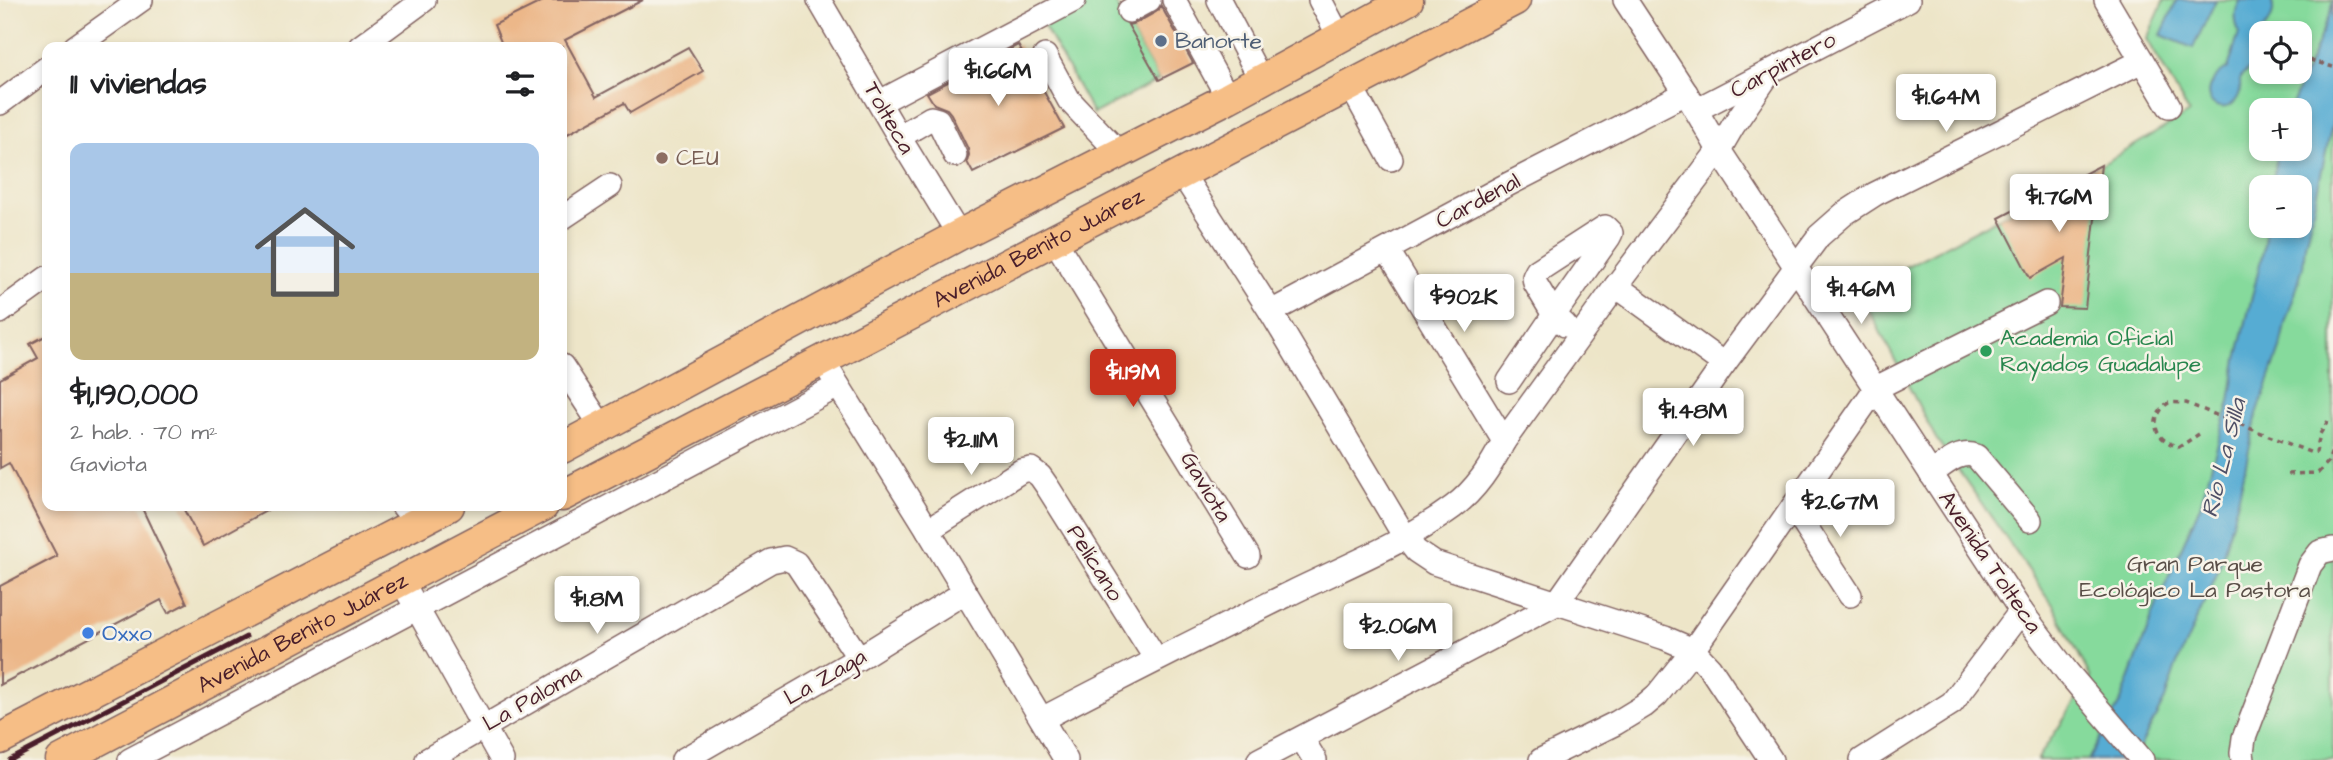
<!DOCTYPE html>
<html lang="es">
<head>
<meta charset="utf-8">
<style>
  :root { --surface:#fff; --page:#f6f6f6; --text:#202124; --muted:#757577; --accent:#c8321e }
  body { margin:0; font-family:"Architects Daughter",sans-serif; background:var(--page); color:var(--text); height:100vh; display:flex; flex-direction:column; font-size:26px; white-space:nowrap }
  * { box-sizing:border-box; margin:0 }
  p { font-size:23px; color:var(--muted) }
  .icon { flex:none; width:38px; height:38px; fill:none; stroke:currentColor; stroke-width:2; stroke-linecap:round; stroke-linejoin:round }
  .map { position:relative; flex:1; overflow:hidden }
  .side { position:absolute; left:42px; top:42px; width:525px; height:469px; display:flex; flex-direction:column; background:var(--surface); border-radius:14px; box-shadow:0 4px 10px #0003 }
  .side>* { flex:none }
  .fabs { position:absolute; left:2249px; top:21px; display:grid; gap:14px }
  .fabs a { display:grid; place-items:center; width:63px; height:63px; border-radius:14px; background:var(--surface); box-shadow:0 4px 10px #0003; font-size:35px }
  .price { position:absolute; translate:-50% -60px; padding:0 16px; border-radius:7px; background:#fff; color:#222; font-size:23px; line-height:46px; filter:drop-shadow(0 2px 4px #0008) }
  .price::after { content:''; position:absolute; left:50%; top:42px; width:21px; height:16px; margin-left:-10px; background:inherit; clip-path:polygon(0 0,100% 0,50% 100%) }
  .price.current { background:var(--accent); color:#fff }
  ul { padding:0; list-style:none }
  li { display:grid; align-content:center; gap:14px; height:371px; padding:0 28px }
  li span { display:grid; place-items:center; height:217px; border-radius:14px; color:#555 }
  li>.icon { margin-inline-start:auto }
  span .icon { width:126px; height:126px; fill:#fffc; stroke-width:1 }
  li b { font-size:30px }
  h2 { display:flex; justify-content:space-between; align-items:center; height:84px; padding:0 28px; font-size:30px }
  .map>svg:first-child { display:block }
  .green { fill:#86da9c; stroke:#687c64; stroke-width:2; fill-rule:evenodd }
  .water { fill:#57acd3; stroke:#50667f; stroke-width:2 }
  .building { fill:#ecb789 }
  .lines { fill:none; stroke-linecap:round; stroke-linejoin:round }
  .minor-casing { stroke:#836462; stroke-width:26 }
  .major-casing { stroke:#836462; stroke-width:33 }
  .path { stroke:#836462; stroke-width:3.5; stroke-dasharray:5 5; stroke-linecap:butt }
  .minor { stroke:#fff; stroke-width:23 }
  .major { stroke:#f6be86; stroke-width:30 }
  .rail { stroke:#4a1f2b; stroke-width:5 }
  .service-dot { fill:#5c6f8a; stroke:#f7f3e8; stroke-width:2.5 }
  .education-dot { fill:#8d6e63; stroke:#f7f3e8; stroke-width:2.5 }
  .leisure-dot { fill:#2e9e5b; stroke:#f7f3e8; stroke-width:2.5 }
  .shop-dot { fill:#3f7fe0; stroke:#f7f3e8; stroke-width:2.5 }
  .labels { text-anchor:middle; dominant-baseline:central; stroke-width:5; stroke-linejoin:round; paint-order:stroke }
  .service-label { font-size:23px; fill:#4e5e75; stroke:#f7f3e8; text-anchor:start }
  .street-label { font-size:23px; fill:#4a1f2b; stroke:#f7f3e8 }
  .education-label { font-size:23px; fill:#785e54; stroke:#f7f3e8; text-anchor:start }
  .leisure-label { font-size:23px; fill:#27864d; stroke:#f7f3e8; text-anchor:start }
  .park-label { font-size:23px; fill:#594e47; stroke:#f7f3e8 }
  .shop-label { font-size:23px; fill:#366cbe; stroke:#f7f3e8; text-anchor:start }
  .water-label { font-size:24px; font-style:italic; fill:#4f5066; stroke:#f7f3e8 }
</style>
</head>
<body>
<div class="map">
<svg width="2333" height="760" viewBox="0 0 2333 760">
  <rect width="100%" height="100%" fill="#f7f3e8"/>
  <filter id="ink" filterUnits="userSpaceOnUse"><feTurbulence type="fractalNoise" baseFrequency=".0143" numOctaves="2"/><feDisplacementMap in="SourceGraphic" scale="14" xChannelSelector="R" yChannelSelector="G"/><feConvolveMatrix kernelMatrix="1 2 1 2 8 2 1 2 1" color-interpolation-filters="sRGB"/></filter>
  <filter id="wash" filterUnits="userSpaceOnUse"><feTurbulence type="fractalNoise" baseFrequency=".00686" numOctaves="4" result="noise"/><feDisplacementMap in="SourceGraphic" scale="28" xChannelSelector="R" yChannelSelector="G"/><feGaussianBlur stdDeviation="1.57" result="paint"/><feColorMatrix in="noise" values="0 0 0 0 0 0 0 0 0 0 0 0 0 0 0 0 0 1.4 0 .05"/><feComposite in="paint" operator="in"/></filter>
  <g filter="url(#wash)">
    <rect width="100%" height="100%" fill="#ede5c8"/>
    <!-- green -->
    <g class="green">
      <polygon points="1076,0 1114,0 1159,80 1093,114 1040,19"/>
      <path d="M 2164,0 L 2333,0 L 2333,760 L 2037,760 L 2091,678 L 2053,605 L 1935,437 L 1859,291 L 2101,165 L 2189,113 L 2147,39 ZM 2261,33 L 2300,33 L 2300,72 L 2261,72 ZM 2261,110 L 2300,110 L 2300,149 L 2261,149 ZM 2261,187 L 2300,187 L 2300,226 L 2261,226 Z"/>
    </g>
    <!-- water -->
    <g class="water">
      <polygon points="2177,0 2216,0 2193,48 2161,35"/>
      <path d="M 2241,0 L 2271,0 C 2278,15 2266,27 2256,38 L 2261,48 C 2258,61 2249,69 2240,78 C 2240,84 2241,90 2239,95 C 2227,124 2183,96 2228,68 L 2239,33 C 2235,21 2233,11 2241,0 Z"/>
      <polygon points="2333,0 2333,121 2305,245 2303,266 2295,294 2285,323 2280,349 2257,414 2238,500 2219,569 2176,666 2165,699 2133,760 2088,760 2121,701 2158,601 2200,506 2230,401 2237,359 2263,251 2266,226 2300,226 2300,187 2272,187 2278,149 2300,149 2300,110 2290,110 2330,13"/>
    </g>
    <g id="blocks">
      <!-- building -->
      <g class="building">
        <polygon points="545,0 643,0 565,40 596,97 688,47 703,71 630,113 624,103 562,137 562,47 503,47 494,25"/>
        <polygon points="1161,6 1193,63 1159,80 1128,25 1136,23 1156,12"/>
        <polygon points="1018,45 1064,128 973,173 967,162 969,155 968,149 951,114 947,109 934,104 927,93"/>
        <polygon points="2101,165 2085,308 2060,307 2066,258 2030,278 1999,218"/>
        <polygon points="47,335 47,506 141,506 187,603 168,613 161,600 0,685 0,586 57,556 9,463 0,468 0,379 38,358 30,344"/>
        <polygon points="182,506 275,506 203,546"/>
      </g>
    </g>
  </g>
  <g filter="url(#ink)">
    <use href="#blocks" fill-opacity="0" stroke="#836462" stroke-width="2"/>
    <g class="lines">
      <defs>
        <g id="minor">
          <polyline points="819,0 899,137 959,235"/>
          <polyline points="1174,0 1228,98"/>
          <polyline points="1219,0 1261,80"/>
          <polyline points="1320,0 1340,38"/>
          <polyline points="1625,0 1686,93 1719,150 2021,611 2068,673 2142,760"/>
          <polyline points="2106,0 2169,106"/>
          <polyline points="1129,11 1149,0"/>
          <polyline points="75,47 141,0"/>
          <polyline points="360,47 424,0"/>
          <polyline points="1045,56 1069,100 1119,153"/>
          <polyline points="1351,86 1391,159"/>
          <polyline points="880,102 1074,0"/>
          <polyline points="0,103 47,68"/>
          <polyline points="1696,110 1908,0"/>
          <polyline points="899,137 931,118 938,120 955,155"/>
          <polyline points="1181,172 1271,312 1405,537 1416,551 1434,563 1665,638 1693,650 1710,668 1771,760"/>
          <polyline points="562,218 610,186"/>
          <polygon points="1605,227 1611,233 1609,237 1554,315 1535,283 1534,277 1537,271"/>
          <polyline points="1054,239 1248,556"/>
          <polyline points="1388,251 1504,441"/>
          <polyline points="1616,286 1724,364"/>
          <polyline points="0,312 47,278"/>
          <polyline points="1271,312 1503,187 1686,93"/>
          <polyline points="562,366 602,427"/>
          <polyline points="831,374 928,530 1066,760"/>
          <polyline points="1509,381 1554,315 1565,325"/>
          <path d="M 1931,474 C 1945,464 1959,450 1976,456 L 2030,520"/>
          <polyline points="403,506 417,522"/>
          <polyline points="1793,507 1850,595"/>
          <polyline points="928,530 1021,471 1031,469 1040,476 1047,486 1156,659"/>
          <polyline points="401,580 502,760"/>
          <path d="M 1042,719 C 1124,676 1206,635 1289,594 C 1344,567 1403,544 1453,507 C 1476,490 1491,466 1504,441 L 1616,286 L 1719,150 L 1733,126 L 1770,72"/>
          <polyline points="1302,739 1315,760"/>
          <polyline points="130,760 838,386"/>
          <polyline points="427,760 771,561 785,558 796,563 859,658"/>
          <polyline points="683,760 859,658 965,592"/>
          <polyline points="1259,760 1556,604 1724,364 1819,236 1844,214 1875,194 2142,61"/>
          <polyline points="1541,760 1616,723 1644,706 1657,695 1693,650 1876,388 2046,303"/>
          <polyline points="1862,760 1952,703 2021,611"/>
          <polyline points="2243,760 2242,753 2244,738 2310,565 2320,552 2333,549"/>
        </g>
        <g id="major">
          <polyline points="562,448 959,235 1228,98 1408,0"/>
          <path id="s1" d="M 562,496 L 1515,0"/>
          <polyline points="0,739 449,506"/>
          <path id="s2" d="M 61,760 L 543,506"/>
        </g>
      </defs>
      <!-- minor casing -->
      <use href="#minor" class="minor-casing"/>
      <!-- major casing -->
      <use href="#major" class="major-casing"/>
      <!-- path -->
      <g class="path">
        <polyline points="2300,57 2333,67"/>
        <path d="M 2199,434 L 2179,447 C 2165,443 2150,432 2158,415 C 2160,411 2164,405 2169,403 C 2173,402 2182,403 2186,403 L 2312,453 L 2316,452 L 2320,434 L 2328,421 L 2333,421"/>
        <polyline points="2288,474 2318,473 2328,462 2333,448"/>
      </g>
      <!-- minor -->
      <use href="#minor" class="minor"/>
      <!-- major -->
      <use href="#major" class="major"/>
      <!-- rail -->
      <polyline class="rail" points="10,760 246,637"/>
    </g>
  </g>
  <!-- markers -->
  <circle class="service-dot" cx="1161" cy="41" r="7"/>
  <circle class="education-dot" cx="662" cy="158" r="7"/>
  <circle class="leisure-dot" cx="1986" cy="351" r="7"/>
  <circle class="shop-dot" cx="88" cy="633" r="7"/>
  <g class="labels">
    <!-- service labels -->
    <g class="service-label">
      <text x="1175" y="41">Banorte</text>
    </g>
    <!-- street labels -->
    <g class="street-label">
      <text transform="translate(1783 65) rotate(-28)">Carpintero</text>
      <text transform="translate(889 118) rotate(60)">Tolteca</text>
      <text transform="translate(1478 201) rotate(-28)">Cardenal</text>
      <text stroke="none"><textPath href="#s1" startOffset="537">Avenida Benito Juárez</textPath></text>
      <text transform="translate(1206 487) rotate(59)">Gaviota</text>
      <text transform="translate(1990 562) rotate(56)">Avenida Tolteca</text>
      <text transform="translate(1095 563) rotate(58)">Pelícano</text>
      <text stroke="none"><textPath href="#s2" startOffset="273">Avenida Benito Juárez</textPath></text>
      <text transform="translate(825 677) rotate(-30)">La Zaga</text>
      <text transform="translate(532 698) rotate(-30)">La Paloma</text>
    </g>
    <!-- education labels -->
    <g class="education-label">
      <text x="676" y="158">CEU</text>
    </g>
    <!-- leisure labels -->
    <g class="leisure-label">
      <text x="2000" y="338">Academia Oficial<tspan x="2000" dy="26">Rayados Guadalupe</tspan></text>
    </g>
    <!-- park labels -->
    <g class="park-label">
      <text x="2195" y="564">Gran Parque<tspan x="2195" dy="26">Ecológico La Pastora</tspan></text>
    </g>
    <!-- shop labels -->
    <g class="shop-label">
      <text x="102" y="633">Oxxo</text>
    </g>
    <!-- water labels -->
    <g class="water-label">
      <text transform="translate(2224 458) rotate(-76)">Río La Silla</text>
    </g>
  </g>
</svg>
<div class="fabs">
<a><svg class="icon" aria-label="locate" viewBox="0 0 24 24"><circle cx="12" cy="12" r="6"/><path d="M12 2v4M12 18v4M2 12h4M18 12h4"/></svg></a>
<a>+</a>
<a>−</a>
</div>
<b class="price" style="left:998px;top:108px">$1.66M</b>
<b class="price" style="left:1946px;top:134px">$1.64M</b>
<b class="price" style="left:2059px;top:234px">$1.76M</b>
<b class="price" style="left:1861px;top:326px">$1.46M</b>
<b class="price" style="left:1464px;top:334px">$902K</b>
<b class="price current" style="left:1133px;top:409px">$1.19M</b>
<b class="price" style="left:1693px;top:448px">$1.48M</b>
<b class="price" style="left:971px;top:477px">$2.11M</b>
<b class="price" style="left:1840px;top:539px">$2.67M</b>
<b class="price" style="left:597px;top:636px">$1.8M</b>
<b class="price" style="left:1398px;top:663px">$2.06M</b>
<section class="side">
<h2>11 viviendas<svg class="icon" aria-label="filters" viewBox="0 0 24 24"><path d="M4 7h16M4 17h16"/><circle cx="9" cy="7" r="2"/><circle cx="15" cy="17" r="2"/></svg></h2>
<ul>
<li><span style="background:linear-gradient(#a9c7e8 60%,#c2b280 0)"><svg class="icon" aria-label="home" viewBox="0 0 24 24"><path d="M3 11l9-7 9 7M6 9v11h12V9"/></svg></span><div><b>$1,190,000</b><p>2 hab. · 70 m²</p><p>Gaviota</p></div></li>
</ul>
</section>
</div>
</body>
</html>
